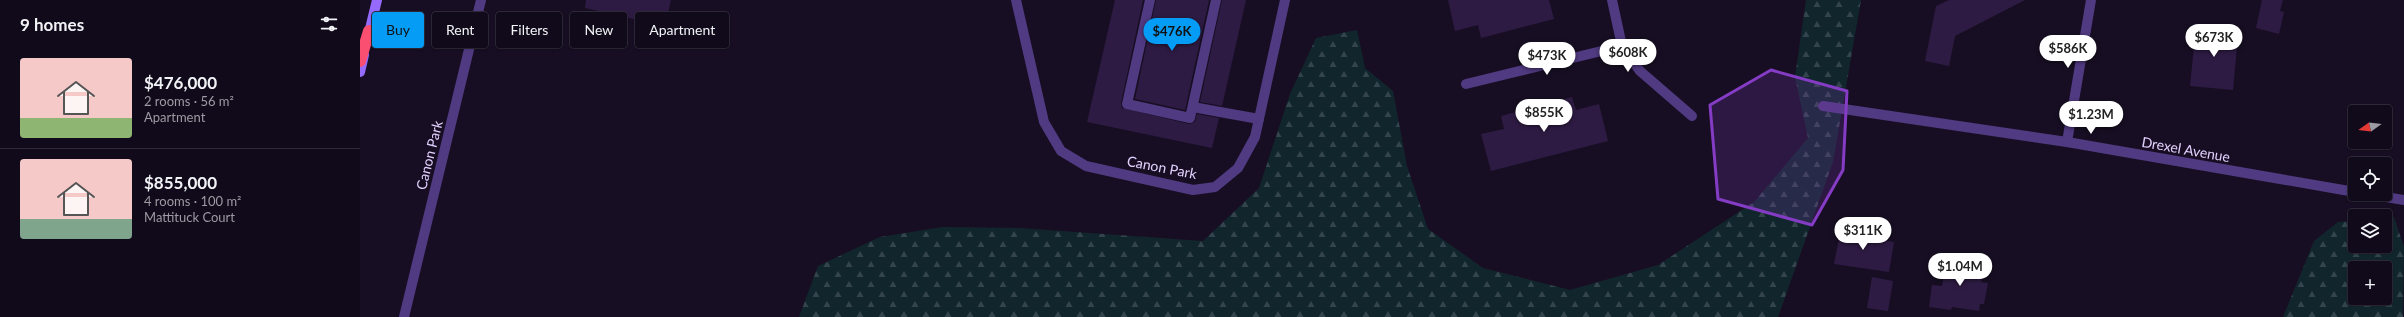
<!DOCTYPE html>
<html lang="en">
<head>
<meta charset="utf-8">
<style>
  :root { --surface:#110a1a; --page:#1e1827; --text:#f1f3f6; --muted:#9c9aa2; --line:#302b39; --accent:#059cf6 }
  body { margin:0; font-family:Lato,sans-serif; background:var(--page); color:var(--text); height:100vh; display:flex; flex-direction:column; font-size:15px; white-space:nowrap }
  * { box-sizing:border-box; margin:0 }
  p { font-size:13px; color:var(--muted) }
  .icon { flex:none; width:22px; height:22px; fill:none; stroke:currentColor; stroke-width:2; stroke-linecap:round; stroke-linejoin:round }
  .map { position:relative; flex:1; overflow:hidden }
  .sheet { display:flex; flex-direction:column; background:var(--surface); width:360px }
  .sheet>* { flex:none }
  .banner { position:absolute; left:12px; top:12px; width:380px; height:36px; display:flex; gap:8px }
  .needle { width:26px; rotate:256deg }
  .fabs { position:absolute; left:1988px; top:105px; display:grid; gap:8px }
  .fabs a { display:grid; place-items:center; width:44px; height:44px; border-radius:4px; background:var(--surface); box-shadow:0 1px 3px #0004,0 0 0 1px var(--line); font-size:20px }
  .price { position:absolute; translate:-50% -34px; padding:0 9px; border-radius:14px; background:#fff; color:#222; font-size:13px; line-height:26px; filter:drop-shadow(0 1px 2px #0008) }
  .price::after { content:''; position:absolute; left:50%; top:24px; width:12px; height:9px; margin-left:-6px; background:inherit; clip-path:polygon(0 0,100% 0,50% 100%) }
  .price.on { background:var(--accent); color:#111 }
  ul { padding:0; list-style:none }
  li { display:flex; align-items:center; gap:12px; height:100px; padding:0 20px }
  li+li { border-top:1px solid var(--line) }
  li span { display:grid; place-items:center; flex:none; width:112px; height:80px; border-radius:4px; color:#555 }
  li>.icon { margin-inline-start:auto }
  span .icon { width:48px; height:48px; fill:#fffc; stroke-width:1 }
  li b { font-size:17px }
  h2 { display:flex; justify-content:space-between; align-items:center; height:48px; padding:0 20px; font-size:17px }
  .pill { padding:0 14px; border-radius:4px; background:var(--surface); box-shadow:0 1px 3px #0004,0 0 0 1px var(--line); font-size:14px; line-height:36px }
  .pill.on { background:var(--accent); color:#111 }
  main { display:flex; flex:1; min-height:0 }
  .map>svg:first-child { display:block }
  .forest { fill:url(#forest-firs); fill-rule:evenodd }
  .building { fill:#2e1b43 }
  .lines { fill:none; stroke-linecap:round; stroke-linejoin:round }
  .service { stroke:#503a81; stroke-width:10 }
  .minor { stroke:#503a81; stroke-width:10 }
  .secondary { stroke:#956afc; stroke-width:10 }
  .motorway { stroke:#fb4f72; stroke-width:12 }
  .marked { fill:#853cc5; fill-opacity:0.2; stroke:#853cc5; stroke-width:3; stroke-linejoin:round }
  .labels { text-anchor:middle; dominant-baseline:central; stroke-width:4; stroke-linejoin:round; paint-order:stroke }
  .street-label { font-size:14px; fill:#e2d1fe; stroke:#170e23 }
</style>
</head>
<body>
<main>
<section class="sheet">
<h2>9 homes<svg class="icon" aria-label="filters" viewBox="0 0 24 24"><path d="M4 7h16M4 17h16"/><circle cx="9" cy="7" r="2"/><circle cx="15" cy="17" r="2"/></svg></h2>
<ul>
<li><span style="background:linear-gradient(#f6c9c9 75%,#8fb573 0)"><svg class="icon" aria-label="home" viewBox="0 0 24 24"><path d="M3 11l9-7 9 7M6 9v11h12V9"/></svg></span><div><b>$476,000</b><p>2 rooms · 56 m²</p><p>Apartment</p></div></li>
<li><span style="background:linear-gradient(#f6c9c9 75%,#7fa58c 0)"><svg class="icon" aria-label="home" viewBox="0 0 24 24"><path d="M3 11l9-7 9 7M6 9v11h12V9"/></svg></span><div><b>$855,000</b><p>4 rooms · 100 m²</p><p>Mattituck Court</p></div></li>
</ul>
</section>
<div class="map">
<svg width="2044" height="317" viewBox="0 0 2044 317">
  <defs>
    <pattern id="forest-firs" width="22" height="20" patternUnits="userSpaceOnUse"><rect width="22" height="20" fill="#11262c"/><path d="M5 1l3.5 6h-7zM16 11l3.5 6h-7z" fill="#33444c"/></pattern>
  </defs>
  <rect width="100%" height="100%" fill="#170e23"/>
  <!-- forest -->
  <g class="forest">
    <polygon points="1446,0 1501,0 1473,162 1418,317 439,317 458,266 520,237 583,227 659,228 843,241 899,188 930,94 956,38 997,30 1005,68 1033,91 1047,166 1068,229 1123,268 1210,290 1298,265 1394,202 1448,138 1435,77"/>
    <path d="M 2034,217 L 2044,247 L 2043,317 L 1923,317 L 1954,241 L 1978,222 L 1995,221 L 1995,246 L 2025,246 L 2025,218 ZM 1995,268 L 2025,268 L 2025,298 L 1995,298 Z"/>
  </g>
  <!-- building -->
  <g class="building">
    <polygon points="226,0 311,0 305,26 225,8"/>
    <polygon points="755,0 783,0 761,103 762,108 829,124 835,122 837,114 859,118 852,148 727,122"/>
    <polygon points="796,0 849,0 825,110 775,99"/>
    <polygon points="862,0 886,0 862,106 840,102"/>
    <polygon points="1088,0 1189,0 1194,19 1121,38 1118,25 1095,31"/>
    <polygon points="1589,0 1665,0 1595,36 1589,66 1565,61 1576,6"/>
    <polygon points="1902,0 1923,0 1920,11 1924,12 1919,34 1896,28"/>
    <polygon points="1836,26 1873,29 1878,35 1873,90 1830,86"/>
    <polygon points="1212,97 1216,110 1239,104 1248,141 1131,171 1121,134 1144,129 1141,116"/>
    <polygon points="1481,228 1513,233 1512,238 1534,242 1529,272 1474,264"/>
    <polygon points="1587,257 1613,261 1612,266 1623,268 1621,282 1628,283 1624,304 1620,304 1619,311 1592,307 1591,310 1569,307 1572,285 1582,286"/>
    <polygon points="1512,277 1533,281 1528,311 1507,308"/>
  </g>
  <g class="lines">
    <!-- service -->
    <g class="service">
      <polyline points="656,0 684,122 701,151 726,166 833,190 855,187 878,168 895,137 925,0"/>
      <polyline points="860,112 899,119"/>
      <polyline points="44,317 121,0"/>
    </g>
    <!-- minor -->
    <g class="minor">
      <polyline points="790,0 767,104 830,118 856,0"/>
      <polyline points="1252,0 1262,46 1280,71 1332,116"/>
      <polyline points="1106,84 1262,46"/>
      <polyline points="1463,106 1707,142 1995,192"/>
      <polyline points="833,107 860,112"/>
      <polyline points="1707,142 1731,0"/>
      <polyline points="2008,194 2044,200"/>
    </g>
    <!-- secondary -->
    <g class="secondary">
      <polyline points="8,37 17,0"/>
      <polyline points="0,72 4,55"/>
    </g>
    <!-- motorway -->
    <polyline class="motorway" points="0,61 9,31"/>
  </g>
  <!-- marked area -->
  <path class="marked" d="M 1411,70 L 1487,91 L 1483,170 L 1452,225 L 1358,199 L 1350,105 Z"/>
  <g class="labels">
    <!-- street labels -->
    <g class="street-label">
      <text transform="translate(1826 149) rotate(10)">Drexel Avenue</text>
      <text transform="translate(69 155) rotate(-76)">Canon Park</text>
      <text transform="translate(802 167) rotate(11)">Canon Park</text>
    </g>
  </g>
</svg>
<div class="fabs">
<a><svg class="needle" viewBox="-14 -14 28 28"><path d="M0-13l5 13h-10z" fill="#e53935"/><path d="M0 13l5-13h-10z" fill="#9c9aa2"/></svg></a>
<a><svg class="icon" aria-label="locate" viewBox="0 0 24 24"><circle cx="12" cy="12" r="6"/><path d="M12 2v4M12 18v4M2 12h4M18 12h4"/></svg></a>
<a><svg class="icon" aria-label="layers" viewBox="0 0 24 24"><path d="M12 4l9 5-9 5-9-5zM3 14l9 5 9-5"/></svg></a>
<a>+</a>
</div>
<b class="price on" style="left:812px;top:52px">$476K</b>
<b class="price" style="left:1854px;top:58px">$673K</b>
<b class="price" style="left:1708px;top:69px">$586K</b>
<b class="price" style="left:1268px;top:73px">$608K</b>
<b class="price" style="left:1187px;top:76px">$473K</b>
<b class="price" style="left:1184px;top:133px">$855K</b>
<b class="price" style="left:1731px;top:135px">$1.23M</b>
<b class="price" style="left:1503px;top:251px">$311K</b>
<b class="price" style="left:1600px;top:287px">$1.04M</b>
<div class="banner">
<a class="pill on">Buy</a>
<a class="pill">Rent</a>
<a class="pill">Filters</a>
<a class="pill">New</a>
<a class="pill">Apartment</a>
</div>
</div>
</main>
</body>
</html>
